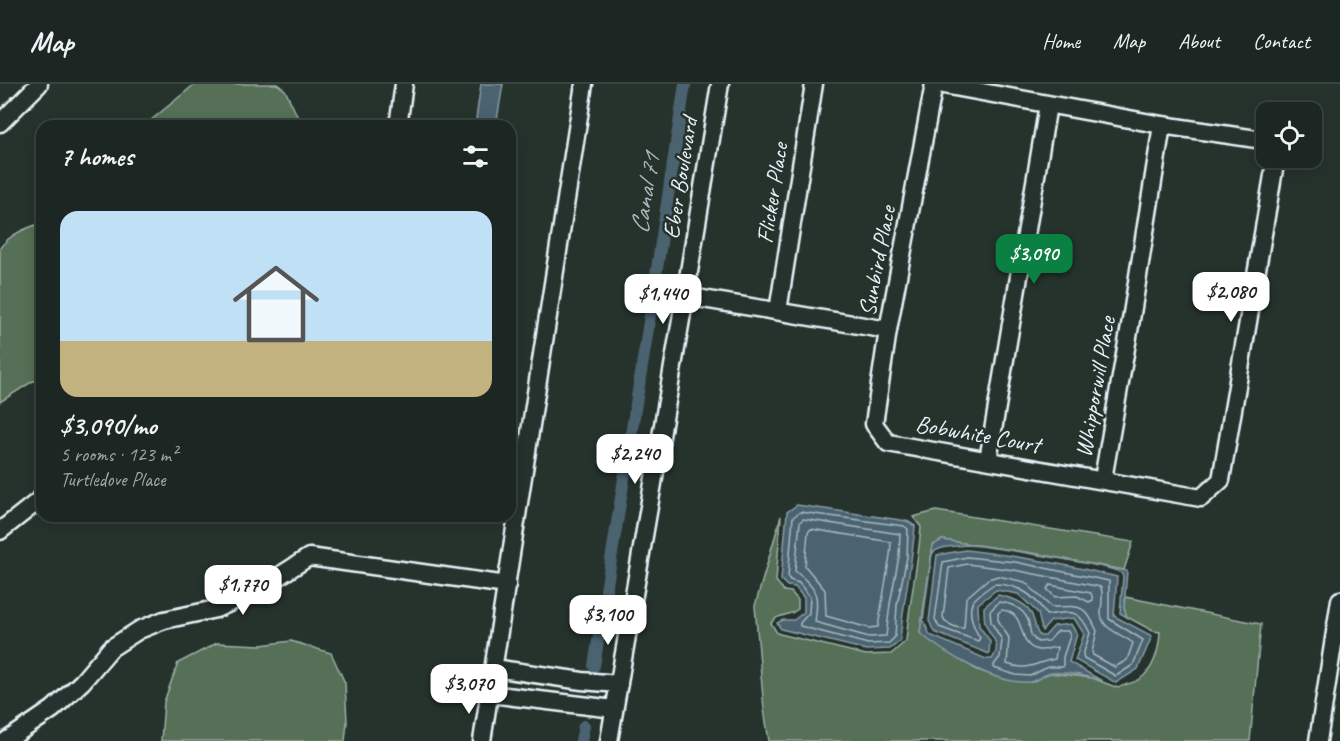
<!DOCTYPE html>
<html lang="en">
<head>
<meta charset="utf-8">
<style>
  :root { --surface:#1c2622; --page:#252e2a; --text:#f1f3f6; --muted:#a0a5a5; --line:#3a4340; --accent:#0b8043 }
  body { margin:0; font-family:Caveat,sans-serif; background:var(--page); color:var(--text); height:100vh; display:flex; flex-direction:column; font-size:22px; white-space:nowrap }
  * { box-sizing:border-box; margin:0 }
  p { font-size:20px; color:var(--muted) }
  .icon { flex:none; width:33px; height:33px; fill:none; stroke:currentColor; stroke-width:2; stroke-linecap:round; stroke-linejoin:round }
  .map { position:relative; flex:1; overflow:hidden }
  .sheet { position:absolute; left:36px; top:36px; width:480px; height:402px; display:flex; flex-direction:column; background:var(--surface); border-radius:18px; box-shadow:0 3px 15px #0003,0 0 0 2px var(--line) }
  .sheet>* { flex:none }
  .controls { position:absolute; left:1256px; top:18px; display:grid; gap:12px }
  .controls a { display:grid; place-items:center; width:66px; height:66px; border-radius:12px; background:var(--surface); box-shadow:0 3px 15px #0003,0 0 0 2px var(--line); font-size:30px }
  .price { position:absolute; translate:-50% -51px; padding:0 14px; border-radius:12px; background:#fff; color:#222; font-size:20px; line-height:39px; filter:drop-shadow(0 2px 3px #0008) }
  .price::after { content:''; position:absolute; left:50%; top:36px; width:18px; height:14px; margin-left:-9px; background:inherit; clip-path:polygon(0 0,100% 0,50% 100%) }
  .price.on { background:var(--accent); color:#fff }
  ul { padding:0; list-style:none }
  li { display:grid; align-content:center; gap:12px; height:318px; padding:0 24px }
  li span { display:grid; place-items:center; height:186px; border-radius:18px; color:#555 }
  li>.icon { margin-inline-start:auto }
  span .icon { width:108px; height:108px; fill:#fffc; stroke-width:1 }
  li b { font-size:26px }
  h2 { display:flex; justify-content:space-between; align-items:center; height:72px; padding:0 24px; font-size:26px }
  header { display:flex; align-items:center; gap:36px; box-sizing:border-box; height:84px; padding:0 30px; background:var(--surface); border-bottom:2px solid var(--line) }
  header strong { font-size:28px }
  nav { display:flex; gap:33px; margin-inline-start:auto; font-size:21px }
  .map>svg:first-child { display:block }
  .green { fill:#547057; stroke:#9eb0a8; stroke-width:1.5 }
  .water { fill:#4b646f; stroke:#8a9ca6; stroke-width:1.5 }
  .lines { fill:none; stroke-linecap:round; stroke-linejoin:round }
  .shore { stroke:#a9b9c1; stroke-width:1.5 }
  .canal { stroke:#4b646f; stroke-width:12 }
  .minor-casing { stroke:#e8f1f8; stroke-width:21 }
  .minor { stroke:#26332d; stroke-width:16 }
  .labels { text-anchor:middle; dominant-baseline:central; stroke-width:5; stroke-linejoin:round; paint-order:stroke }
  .street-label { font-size:24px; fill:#e8f1f8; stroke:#26332d }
  .water-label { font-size:26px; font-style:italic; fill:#a9b9c1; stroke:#26332d }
</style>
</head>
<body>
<header>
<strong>Map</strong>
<nav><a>Home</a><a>Map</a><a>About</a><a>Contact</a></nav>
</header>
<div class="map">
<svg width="1340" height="657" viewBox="0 0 1340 657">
  <rect width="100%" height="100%" fill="#26332d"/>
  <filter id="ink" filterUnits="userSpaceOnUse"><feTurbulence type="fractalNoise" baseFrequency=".0167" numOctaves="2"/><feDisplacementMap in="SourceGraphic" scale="12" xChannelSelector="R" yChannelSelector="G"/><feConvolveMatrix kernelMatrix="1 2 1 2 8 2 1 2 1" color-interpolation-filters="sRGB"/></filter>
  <g filter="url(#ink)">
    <!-- green -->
    <g class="green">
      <polygon points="195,0 277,0 285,6 302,42 144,42"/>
      <path d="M 42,139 L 42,297 L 33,297 L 0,318 L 0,164 C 10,150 26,144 42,139 Z"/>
      <path d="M 936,427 L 1133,458 L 1124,486 L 1032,469 L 942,456 L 933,462 L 920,549 L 977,586 L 1015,597 L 1032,598 L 1049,589 L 1077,592 L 1092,594 L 1118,604 C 1125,600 1134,599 1140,595 C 1155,584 1159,566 1160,548 L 1153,547 L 1127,533 L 1124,524 L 1125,513 L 1261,540 L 1250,657 L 769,657 L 764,625 L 755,522 L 781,432 L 776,497 L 784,507 L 791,508 L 798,516 L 798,525 C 789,533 778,529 771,539 L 777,549 L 780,550 L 866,571 L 891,570 L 906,557 C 909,519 918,482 921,443 L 913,433 Z"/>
      <polygon points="291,557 331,569 345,599 347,638 345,657 161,657 164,618 178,579 217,559 261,561"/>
    </g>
    <!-- water -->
    <g class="water">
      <polygon points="481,0 503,0 496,42 475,42"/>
      <path d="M 797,421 L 907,437 L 915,442 C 912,481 903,518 900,557 L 890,565 L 867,566 L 781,545 L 777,539 L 783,536 L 794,536 L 804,528 L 804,514 L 795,503 L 787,502 L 781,496 L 787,428 Z"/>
      <path d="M 942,456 L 1032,469 L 1127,487 L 1124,524 L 1127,533 L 1120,529 L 1123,493 C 1123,492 1122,490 1121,489 C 1113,482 983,461 966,461 C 957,462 937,462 932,470 L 923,536 L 930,551 L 986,575 L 992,575 C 1004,558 988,552 985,538 C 984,533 984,528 984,523 L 998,511 C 1012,514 1029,519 1033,534 C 1036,541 1035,547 1040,552 L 1045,552 L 1054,542 L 1071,540 L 1077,550 L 1069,578 L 1102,597 C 1087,592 1067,588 1051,589 C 1044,590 1037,597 1030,598 C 996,601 945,570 920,549 L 933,461 Z"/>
      <path d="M 966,466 C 1017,472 1068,480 1117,493 L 1114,532 L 1152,552 L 1138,585 L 1116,599 L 1075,576 L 1084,550 L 1074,534 L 1051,537 L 1042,547 L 1038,529 L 1018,510 L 996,506 L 978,520 L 979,542 L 990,557 L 989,570 L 934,548 L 929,537 L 937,471 Z"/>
    </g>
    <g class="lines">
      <!-- shore -->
      <g class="shore">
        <polygon points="800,428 904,442 908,445 907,473 897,521 895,553 889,559 868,560 800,542 800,539 809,529 810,513 799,499 790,496 788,493 793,433"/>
        <path d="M 803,435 L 900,450 L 899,472 L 890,520 L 886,552 L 869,553 L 815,538 C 819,511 818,505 795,487 L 800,438 Z"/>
        <polygon points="811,445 891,458 890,471 878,543 869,544 826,532 825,506 805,482 808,448"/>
        <path d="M 967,473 L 1015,478 L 1109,497 L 1109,535 L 1143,556 L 1133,581 L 1116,592 L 1084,574 L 1083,571 L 1090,549 C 1078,523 1071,528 1046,531 C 1035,511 1018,500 994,500 C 988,504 979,510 974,516 C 966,525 974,545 980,554 L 978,557 L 939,543 L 935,535 L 943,478 Z"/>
        <path d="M 967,480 L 1014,486 L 1101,503 C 1103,510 1102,519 1101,527 C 1100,546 1121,549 1133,559 L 1127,576 L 1115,583 L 1093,571 L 1092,568 L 1097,547 C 1084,517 1078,523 1051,523 L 1025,498 L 998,492 L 988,495 L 966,514 L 964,544 C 958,545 945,540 943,533 L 949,484 Z"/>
        <polygon points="1050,501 1091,509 1093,516 1089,518 1077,512 1055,513 1047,505"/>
        <path d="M 999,518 C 1010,519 1023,524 1028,536 C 1031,545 1028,552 1038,558 L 1048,557 L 1058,547 L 1068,547 L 1070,552 L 1063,573 L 1063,583 L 1048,583 L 1030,592 L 1016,591 L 994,584 L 994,581 L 1000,573 L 1002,556 L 991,538 L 990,527 Z"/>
        <path d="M 1002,526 C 1029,529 1015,561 1038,566 C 1045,567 1051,563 1057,563 L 1055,575 C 1036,578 1028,588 1007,580 L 1009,554 L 998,536 L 998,529 Z"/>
      </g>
      <!-- canal -->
      <g class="canal">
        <polyline points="594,582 647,251 685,0"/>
        <polyline points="581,657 584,642"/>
      </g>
      <defs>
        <g id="minor">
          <polyline points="934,0 888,246 874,340 888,359 1201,414 1221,396 1276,74"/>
          <polyline points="938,0 1162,41 1263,56 1266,61"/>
          <polyline points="0,39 39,0"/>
          <polyline points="398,42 404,0"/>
          <polyline points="685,212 888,246"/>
          <polyline points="778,227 814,0"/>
          <polyline points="988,376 1048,21"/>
          <polyline points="1103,395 1131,236 1162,41"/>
          <polyline points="0,447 42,414"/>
          <polyline points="494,584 582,597 619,600"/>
          <polyline points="490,610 614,625"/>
          <polyline points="6,657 53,625 82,598 111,564 139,546 164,536 216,525 254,508 309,473 507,501"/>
          <polyline points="482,657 584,0"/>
          <polyline points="609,657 685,212 720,0"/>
          <polyline points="1318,657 1340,516"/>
        </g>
      </defs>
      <!-- minor casing -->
      <use href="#minor" class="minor-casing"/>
      <!-- minor -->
      <use href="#minor" class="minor"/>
    </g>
  </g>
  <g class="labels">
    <!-- street labels -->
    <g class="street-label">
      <text transform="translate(680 94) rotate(-81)">Eber Boulevard</text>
      <text transform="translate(772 109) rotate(-81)">Flicker Place</text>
      <text transform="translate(877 177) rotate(-79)">Sunbird Place</text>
      <text transform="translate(1095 303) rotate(-80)">Whipporwill Place</text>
      <text transform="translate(978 350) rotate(10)">Bobwhite Court</text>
    </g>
    <!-- water labels -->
    <g class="water-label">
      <text transform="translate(645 110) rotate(-81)">Canal 71</text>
    </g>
  </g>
</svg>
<div class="controls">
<a><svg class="icon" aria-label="locate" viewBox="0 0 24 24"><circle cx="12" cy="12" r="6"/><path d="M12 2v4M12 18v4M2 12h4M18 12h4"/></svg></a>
</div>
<b class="price on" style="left:1034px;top:201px">$3,090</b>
<b class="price" style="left:1231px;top:239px">$2,080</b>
<b class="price" style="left:663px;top:241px">$1,440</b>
<b class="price" style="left:635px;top:401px">$2,240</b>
<b class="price" style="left:243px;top:532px">$1,770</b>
<b class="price" style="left:608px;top:562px">$3,100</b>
<b class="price" style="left:469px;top:631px">$3,070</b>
<section class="sheet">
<h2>7 homes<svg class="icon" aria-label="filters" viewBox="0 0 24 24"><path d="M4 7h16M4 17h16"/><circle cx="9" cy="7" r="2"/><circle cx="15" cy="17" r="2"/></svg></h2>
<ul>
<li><span style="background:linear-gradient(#bfe0f5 70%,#c2b280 0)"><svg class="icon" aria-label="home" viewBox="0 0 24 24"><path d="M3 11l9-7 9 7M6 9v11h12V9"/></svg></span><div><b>$3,090/mo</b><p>5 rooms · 123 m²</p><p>Turtledove Place</p></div></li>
</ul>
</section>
</div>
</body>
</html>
